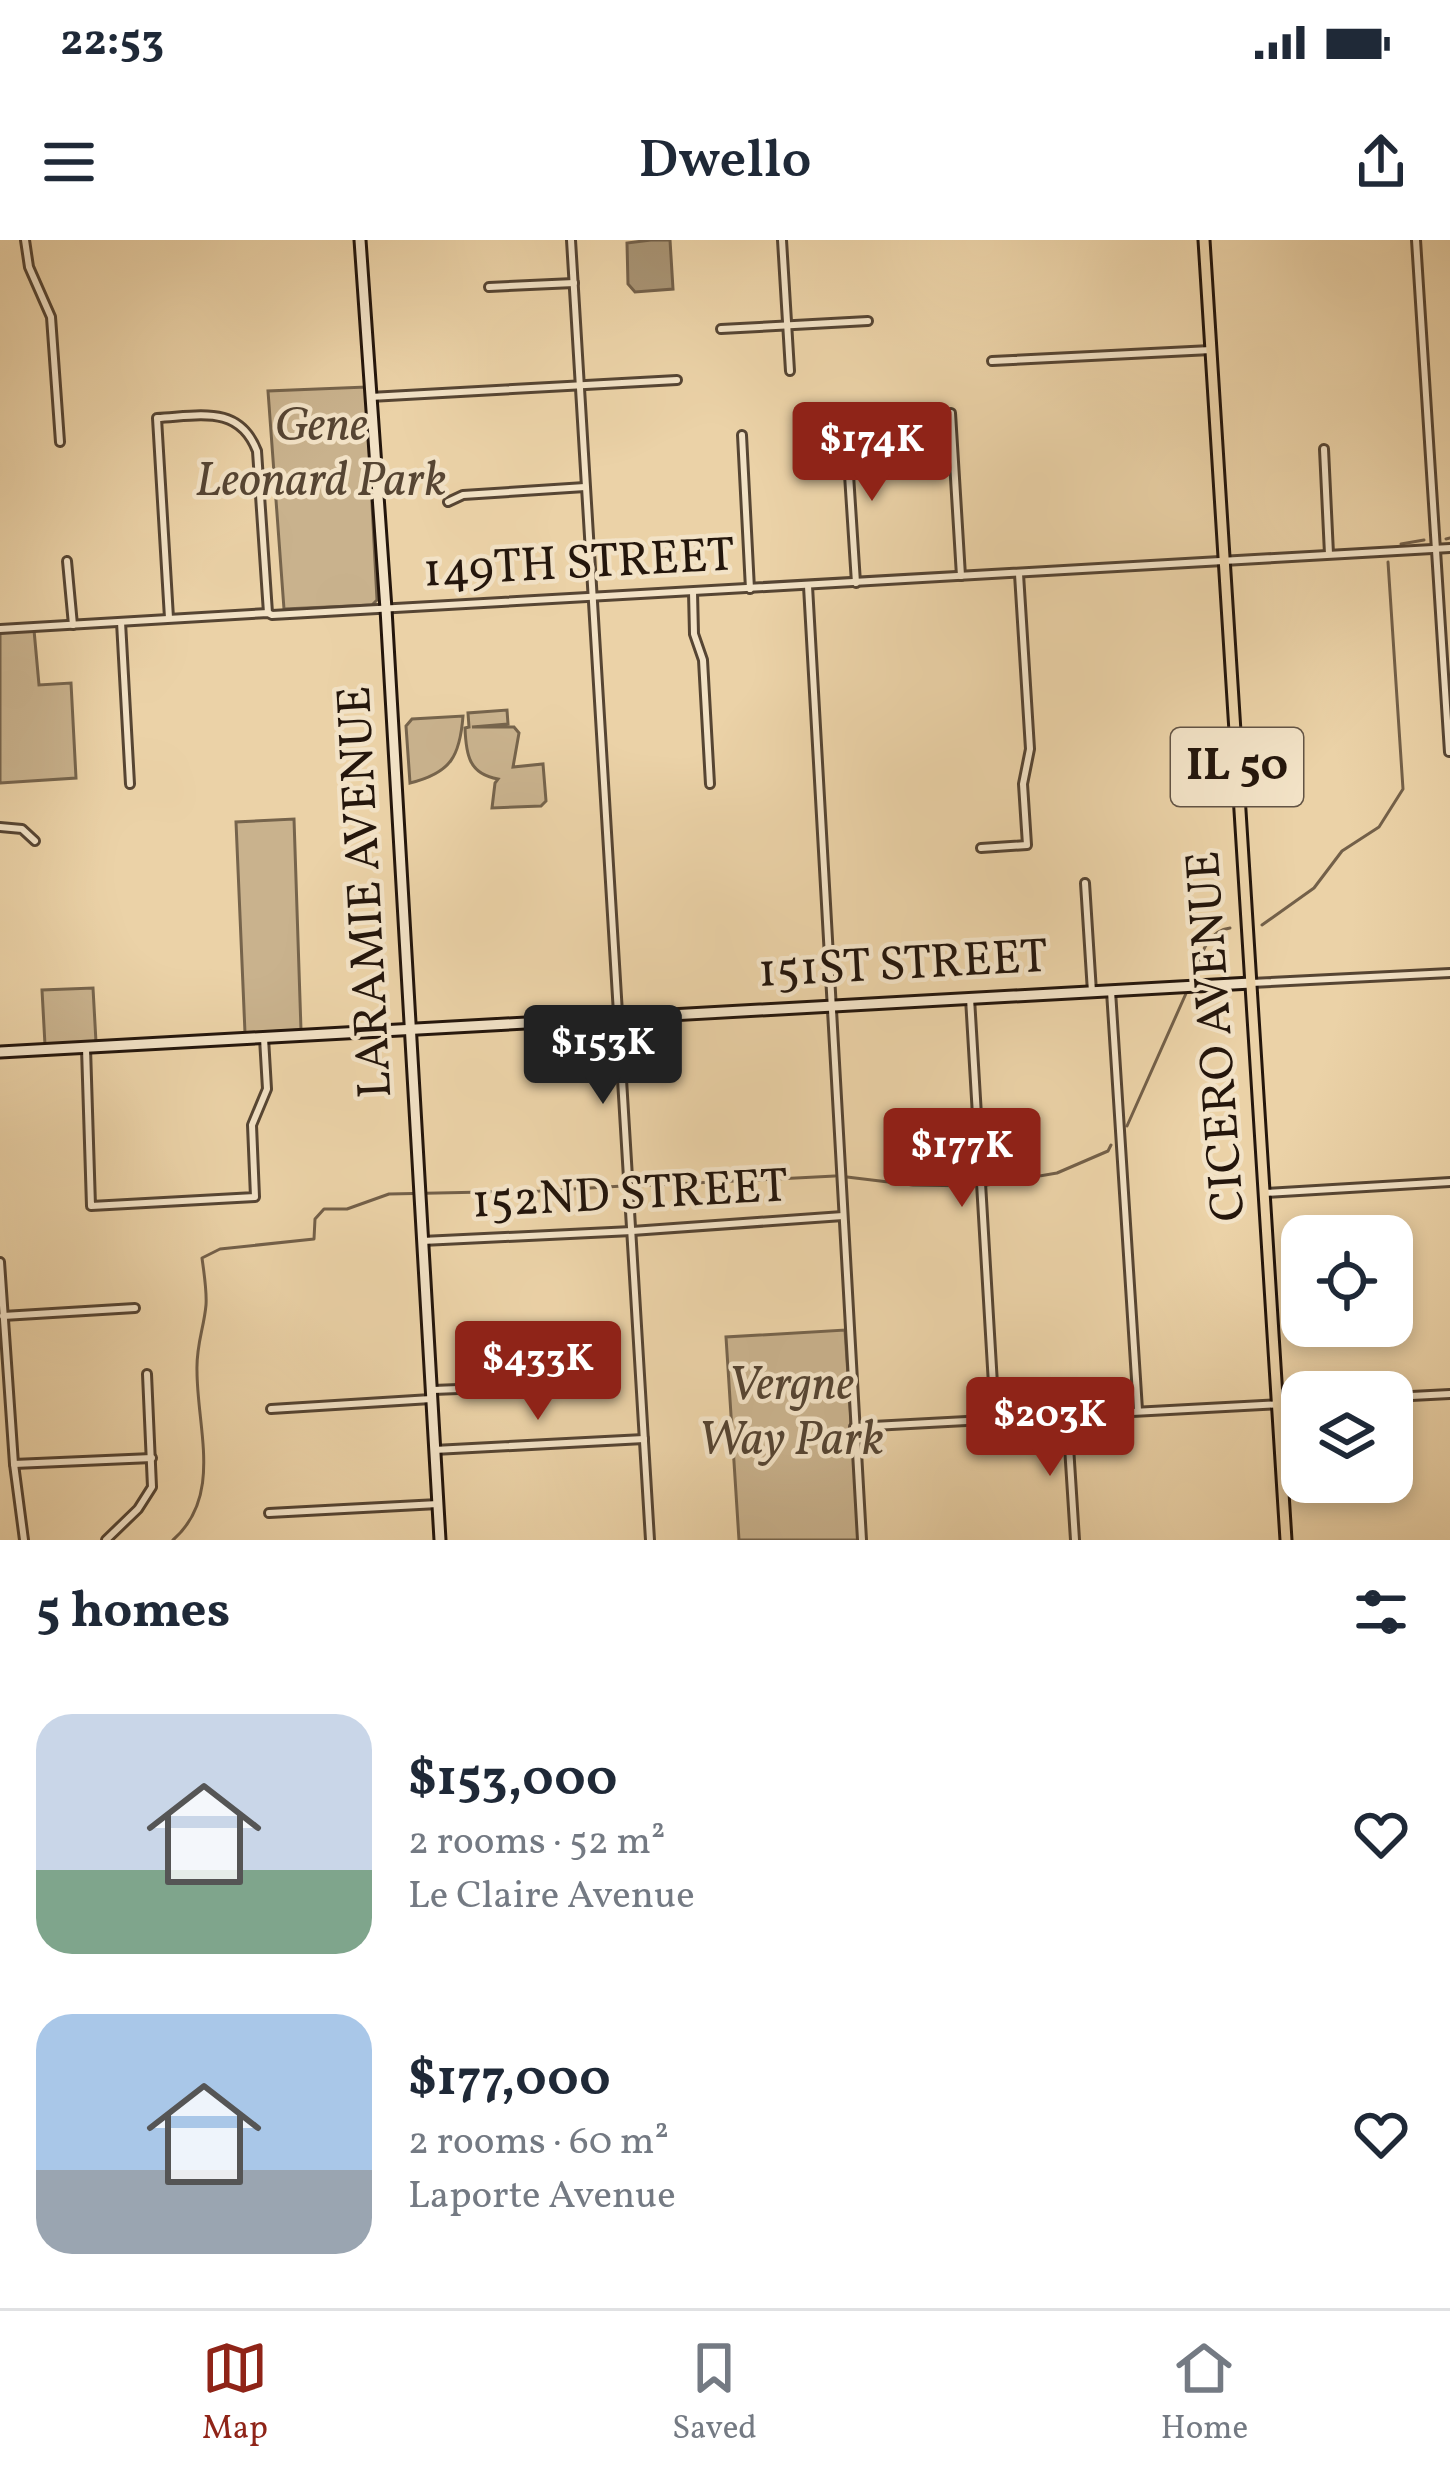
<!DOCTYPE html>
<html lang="en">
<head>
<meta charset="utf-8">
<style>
  :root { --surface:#fff; --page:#f6f6f7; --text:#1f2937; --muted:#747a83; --line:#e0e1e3; --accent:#8f2418 }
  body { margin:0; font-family:Vollkorn,serif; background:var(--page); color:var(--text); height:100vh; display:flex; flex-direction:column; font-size:45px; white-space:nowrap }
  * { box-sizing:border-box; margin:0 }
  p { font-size:39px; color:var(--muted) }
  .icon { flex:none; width:66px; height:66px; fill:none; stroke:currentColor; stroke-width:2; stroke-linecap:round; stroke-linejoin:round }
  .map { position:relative; height:1300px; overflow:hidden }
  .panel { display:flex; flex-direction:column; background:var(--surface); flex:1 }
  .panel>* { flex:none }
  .fabs { position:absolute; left:1281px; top:975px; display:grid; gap:24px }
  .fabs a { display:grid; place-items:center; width:132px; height:132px; border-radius:24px; background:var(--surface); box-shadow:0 6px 18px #0003; font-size:60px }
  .price { position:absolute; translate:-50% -102px; padding:0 27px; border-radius:12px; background:var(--accent); color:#fff; font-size:39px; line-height:78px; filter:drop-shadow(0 3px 6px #0008) }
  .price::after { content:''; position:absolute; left:50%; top:72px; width:36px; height:27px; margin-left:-18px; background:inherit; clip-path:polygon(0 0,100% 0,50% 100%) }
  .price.current { background:#222; color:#fff }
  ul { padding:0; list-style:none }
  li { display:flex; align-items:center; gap:36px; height:300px; padding:0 36px }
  li span { display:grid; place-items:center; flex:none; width:336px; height:240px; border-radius:36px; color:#555 }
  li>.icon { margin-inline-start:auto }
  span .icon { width:144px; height:144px; fill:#fffc; stroke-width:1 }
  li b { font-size:51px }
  h2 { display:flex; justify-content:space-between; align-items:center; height:144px; padding:0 36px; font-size:51px }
  .status { display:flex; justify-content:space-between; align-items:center; height:84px; padding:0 60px; background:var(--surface); direction:ltr }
  .status svg { height:33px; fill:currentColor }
  header { display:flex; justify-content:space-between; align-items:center; height:156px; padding:0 36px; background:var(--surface); font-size:54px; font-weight:600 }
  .menu { display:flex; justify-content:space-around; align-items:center; height:168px; border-top:3px solid var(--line); background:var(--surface); font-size:33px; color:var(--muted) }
  .menu a { display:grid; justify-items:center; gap:6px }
  .menu .current { color:var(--accent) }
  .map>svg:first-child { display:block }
  .green { fill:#c9b28d; stroke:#76644c; stroke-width:3 }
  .water { fill:#a79272; stroke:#736049; stroke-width:3 }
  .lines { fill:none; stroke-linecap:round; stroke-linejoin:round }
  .stream { stroke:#736049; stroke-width:3 }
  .street-casing { stroke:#564533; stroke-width:12 }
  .secondary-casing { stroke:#24160c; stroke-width:15 }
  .primary-casing { stroke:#24160c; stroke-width:15 }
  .street { stroke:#f2e2c6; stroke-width:6 }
  .secondary { stroke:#f2e2c6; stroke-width:9 }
  .primary { stroke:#ebd2a7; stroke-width:9 }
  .labels { text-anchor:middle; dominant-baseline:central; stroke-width:9; stroke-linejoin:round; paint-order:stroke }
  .shield { fill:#f2e2c6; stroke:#625344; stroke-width:3 }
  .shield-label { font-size:45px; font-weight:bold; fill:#24160c }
  .park-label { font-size:48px; font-style:italic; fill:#564533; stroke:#f2e2c6 }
  .street-label { font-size:48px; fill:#24160c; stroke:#f2e2c6 }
</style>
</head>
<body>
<div class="status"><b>22:53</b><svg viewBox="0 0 49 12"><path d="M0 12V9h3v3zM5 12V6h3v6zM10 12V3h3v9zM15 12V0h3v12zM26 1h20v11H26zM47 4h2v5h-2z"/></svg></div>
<header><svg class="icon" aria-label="menu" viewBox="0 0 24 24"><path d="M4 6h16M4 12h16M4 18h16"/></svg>Dwello<svg class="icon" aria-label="share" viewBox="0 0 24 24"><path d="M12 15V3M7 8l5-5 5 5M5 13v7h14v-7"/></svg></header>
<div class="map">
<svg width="1450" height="1300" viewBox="0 0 1450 1300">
  <rect width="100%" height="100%" fill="#ebd2a7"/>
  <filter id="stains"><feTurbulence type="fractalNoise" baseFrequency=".00167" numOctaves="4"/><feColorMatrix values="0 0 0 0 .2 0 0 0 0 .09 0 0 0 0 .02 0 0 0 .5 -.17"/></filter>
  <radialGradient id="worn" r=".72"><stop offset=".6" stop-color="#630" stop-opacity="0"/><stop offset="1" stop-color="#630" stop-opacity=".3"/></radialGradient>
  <!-- green -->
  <g class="green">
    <polygon points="366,147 377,360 372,365 284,369 268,151"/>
    <polygon points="34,390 39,445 71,443 76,538 0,543 0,393"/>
    <path d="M 507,470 L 508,484 L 472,487 L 514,487 L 519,493 L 513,527 L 543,524 L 546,561 L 541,566 L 492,568 L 495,543 L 498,539 C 469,534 466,515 465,488 L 469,487 L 468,473 Z"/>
    <path d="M 463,476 C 460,516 451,533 410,543 L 406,486 L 412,479 Z"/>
    <polygon points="294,579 301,790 245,793 236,582"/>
    <polygon points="93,748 96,802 45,805 42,750"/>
    <polygon points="845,1090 859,1300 739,1300 726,1097"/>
  </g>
  <!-- water -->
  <polygon class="water" points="651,0 670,0 673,49 635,52 628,44 627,3"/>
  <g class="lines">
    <!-- stream -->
    <g class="stream">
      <polyline points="1446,299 1450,298"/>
      <polyline points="1401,304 1424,300"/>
      <polyline points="1262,685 1314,648 1342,611 1379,587 1403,549 1388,322"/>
      <path d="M 1191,741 C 1200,720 1205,691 1230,688"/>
      <polyline points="1127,886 1188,749"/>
      <polyline points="847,937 913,945 974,946"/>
      <polyline points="987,945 1057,933 1108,911 1111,905"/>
      <polyline points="635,946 835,936"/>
      <path d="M 173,1300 C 223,1256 197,1189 197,1131 C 196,1105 204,1088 206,1065 C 207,1051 204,1033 202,1018 L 220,1009 L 314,999 L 315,979 L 324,969 L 347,969 L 389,954 L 540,951 L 623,946"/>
    </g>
    <defs>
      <g id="street">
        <polyline points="25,0 29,27 51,77 60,202"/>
        <polyline points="571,0 650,1300"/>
        <polyline points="782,0 790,131"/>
        <polyline points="1416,0 1449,512"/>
        <polyline points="489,47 574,43"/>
        <polyline points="721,89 868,81"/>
        <polyline points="992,121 1211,110"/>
        <polyline points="370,157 677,140"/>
        <polyline points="951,173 961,336"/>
        <polyline points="846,188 856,343"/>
        <polyline points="742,195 750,349"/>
        <polyline points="1324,209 1329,314"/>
        <polyline points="448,262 463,255 585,247"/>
        <polyline points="67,321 73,385"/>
        <polyline points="808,346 862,1300"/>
        <polyline points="693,352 694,394 703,420 710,544"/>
        <path d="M 169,378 L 157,178 C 198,176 239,164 257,211 L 268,373"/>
        <polyline points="121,382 130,544"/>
        <polyline points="0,389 268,373 272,375 1450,308"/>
        <polyline points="0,587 22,589 35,601"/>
        <polyline points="981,608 1027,605 1023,544 1030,509 1019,334"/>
        <polyline points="1085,643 1092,752"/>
        <polyline points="1251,743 1450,733"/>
        <polyline points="1111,751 1138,1170"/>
        <polyline points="970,758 995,1178"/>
        <polyline points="86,808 91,966 255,957 252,885 267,849 264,798"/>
        <polyline points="1264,953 1450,942"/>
        <polyline points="422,1001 632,991 843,976"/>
        <polyline points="0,1022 14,1224 24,1300"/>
        <polyline points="3,1076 135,1068"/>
        <polyline points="433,1150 484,1148"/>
        <polyline points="1392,1157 1450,1154"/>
        <polyline points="271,1169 431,1159"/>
        <polyline points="1067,1175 1075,1300"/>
        <polyline points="854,1187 1302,1163"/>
        <polyline points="434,1210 644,1199"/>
        <polyline points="14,1224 152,1218"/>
        <polyline points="269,1273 438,1264"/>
        <polyline points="106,1300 138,1269 152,1247 147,1134"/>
      </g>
      <g id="secondary">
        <polyline points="360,0 386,369 440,1300"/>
        <polyline points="0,812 1251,743"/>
      </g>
      <polyline id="primary" points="1204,0 1286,1300"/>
    </defs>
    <!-- street casing -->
    <use href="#street" class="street-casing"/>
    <!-- secondary casing -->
    <use href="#secondary" class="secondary-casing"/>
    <!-- primary casing -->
    <use href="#primary" class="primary-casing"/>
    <!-- street -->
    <use href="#street" class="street"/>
    <!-- secondary -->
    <use href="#secondary" class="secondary"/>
    <!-- primary -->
    <use href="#primary" class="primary"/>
  </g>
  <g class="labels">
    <!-- shield labels -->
    <rect class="shield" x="1171" y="488" width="132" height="78" rx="9"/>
    <g class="shield-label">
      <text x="1237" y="527">IL 50</text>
    </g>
    <!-- park labels -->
    <g class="park-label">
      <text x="321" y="187">Gene<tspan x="321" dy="55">Leonard Park</tspan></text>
      <text x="791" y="1146">Vergne<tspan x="791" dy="55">Way Park</tspan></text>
    </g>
    <!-- street labels -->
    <g class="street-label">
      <text transform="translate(579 325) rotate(-3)">149TH STREET</text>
      <text transform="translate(367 652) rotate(-93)">LARAMIE AVENUE</text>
      <text transform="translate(903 726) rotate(-3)">151ST STREET</text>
      <text transform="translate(1218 796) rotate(-94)">CICERO AVENUE</text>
      <text transform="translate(630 956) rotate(-3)">152ND STREET</text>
    </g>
  </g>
  <rect width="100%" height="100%" filter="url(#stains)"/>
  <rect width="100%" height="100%" fill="url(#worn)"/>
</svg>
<div class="fabs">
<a><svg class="icon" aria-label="locate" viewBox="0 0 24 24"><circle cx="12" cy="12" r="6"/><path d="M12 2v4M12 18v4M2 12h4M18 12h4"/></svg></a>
<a><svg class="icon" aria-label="layers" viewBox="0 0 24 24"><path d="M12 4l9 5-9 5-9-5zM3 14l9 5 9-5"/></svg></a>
</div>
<b class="price" style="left:872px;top:264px">$174K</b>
<b class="price current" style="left:603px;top:867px">$153K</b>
<b class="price" style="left:962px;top:970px">$177K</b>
<b class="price" style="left:538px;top:1183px">$433K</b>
<b class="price" style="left:1050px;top:1239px">$203K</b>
</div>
<section class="panel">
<h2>5 homes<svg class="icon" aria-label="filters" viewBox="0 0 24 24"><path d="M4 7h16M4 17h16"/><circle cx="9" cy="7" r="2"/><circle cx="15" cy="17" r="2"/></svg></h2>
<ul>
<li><span style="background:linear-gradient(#c9d6e8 65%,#7fa58c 0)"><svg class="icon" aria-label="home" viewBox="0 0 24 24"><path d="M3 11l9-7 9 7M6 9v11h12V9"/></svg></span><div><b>$153,000</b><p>2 rooms · 52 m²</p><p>Le Claire Avenue</p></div><svg class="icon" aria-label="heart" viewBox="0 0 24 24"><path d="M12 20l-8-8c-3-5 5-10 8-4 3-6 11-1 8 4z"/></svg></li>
<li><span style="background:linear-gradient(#a9c7e8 65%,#9aa5b1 0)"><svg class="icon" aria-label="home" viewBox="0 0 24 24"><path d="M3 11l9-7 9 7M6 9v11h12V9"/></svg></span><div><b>$177,000</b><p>2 rooms · 60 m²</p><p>Laporte Avenue</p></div><svg class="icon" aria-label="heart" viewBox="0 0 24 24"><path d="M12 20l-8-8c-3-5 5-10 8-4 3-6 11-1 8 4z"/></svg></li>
</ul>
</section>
<nav class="menu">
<a class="current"><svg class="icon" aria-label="map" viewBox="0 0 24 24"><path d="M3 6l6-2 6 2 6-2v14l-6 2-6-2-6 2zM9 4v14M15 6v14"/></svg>Map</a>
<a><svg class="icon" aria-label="saved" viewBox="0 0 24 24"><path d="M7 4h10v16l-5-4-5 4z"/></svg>Saved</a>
<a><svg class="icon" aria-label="home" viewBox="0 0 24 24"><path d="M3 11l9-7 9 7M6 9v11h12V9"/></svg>Home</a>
</nav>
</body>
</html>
